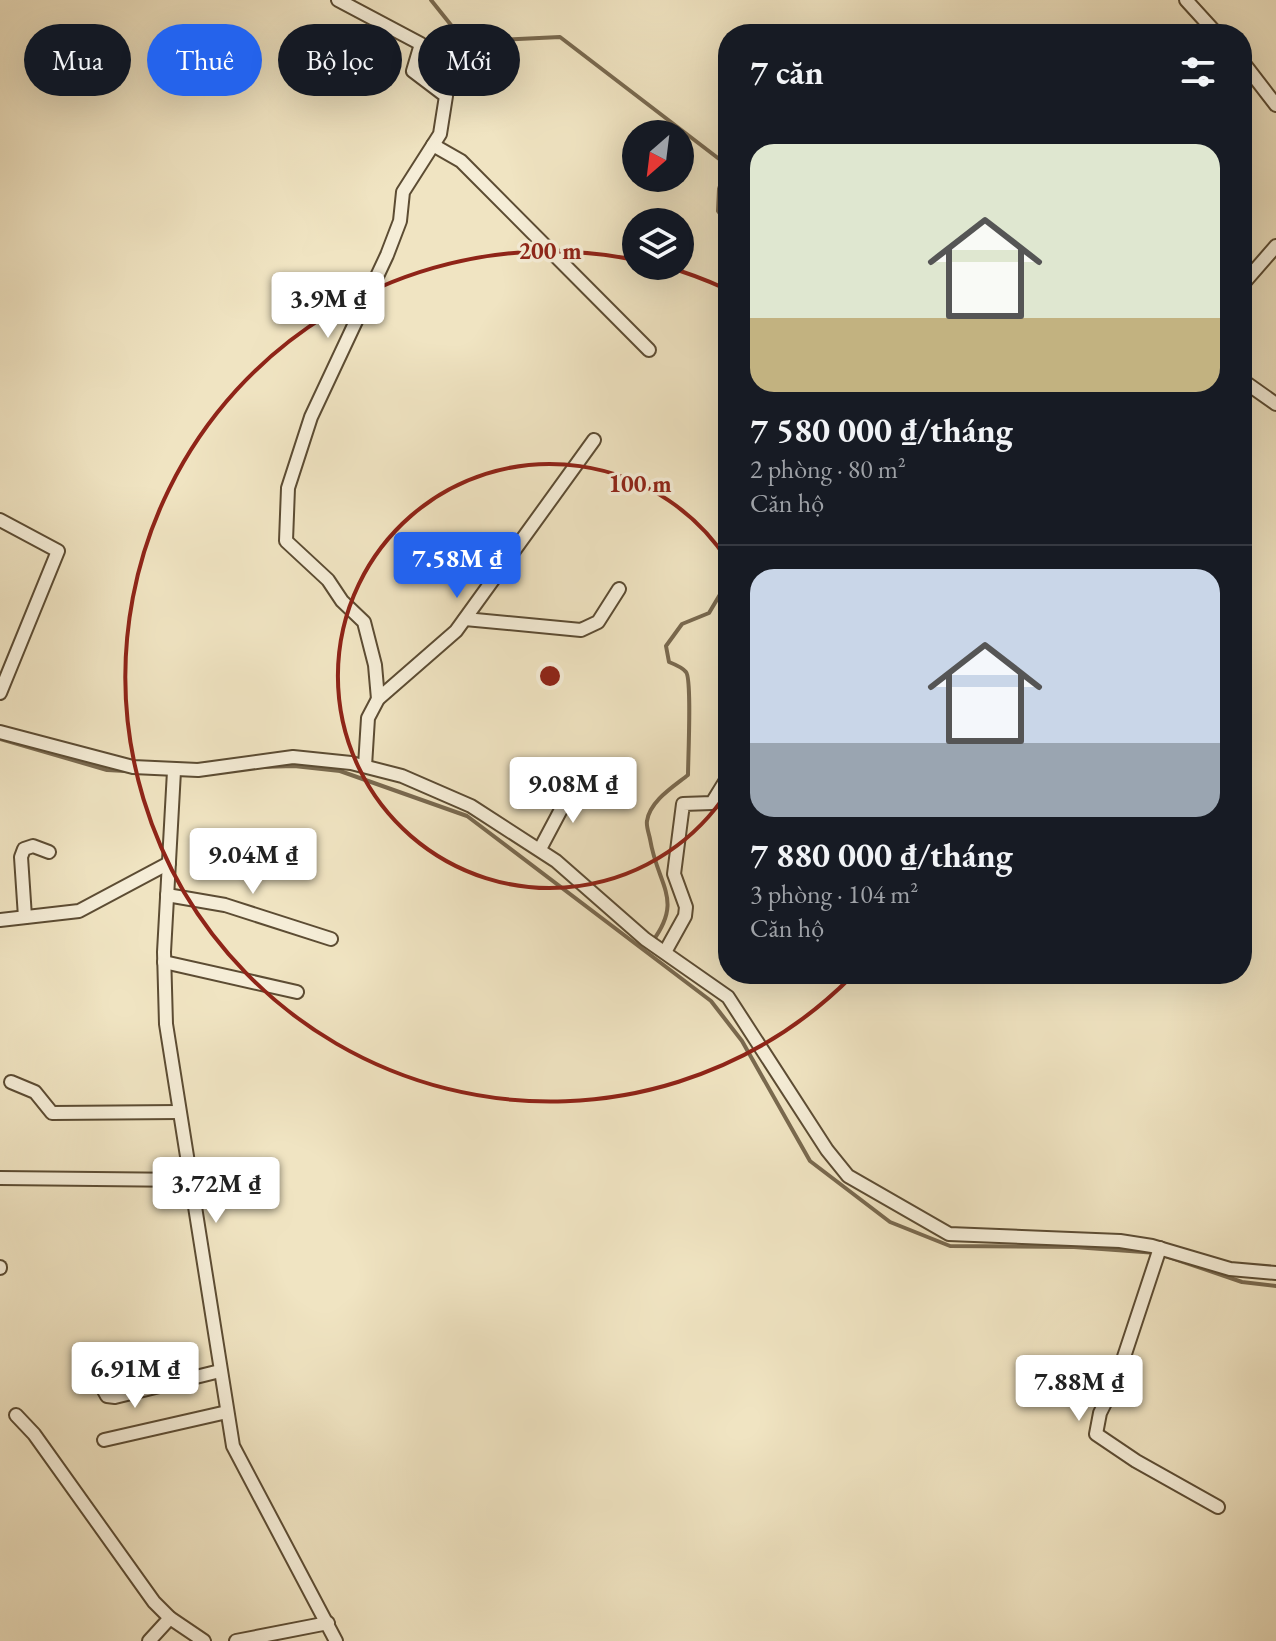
<!DOCTYPE html>
<html lang="vi">
<head>
<meta charset="utf-8">
<style>
  :root { --surface:#171b24; --page:#20242c; --text:#f1f3f6; --muted:#9ea1a6; --line:#363941; --accent:#2563eb }
  body { margin:0; font-family:"EB Garamond",serif; background:var(--page); color:var(--text); height:100vh; display:flex; flex-direction:column; font-size:30px; white-space:nowrap }
  * { box-sizing:border-box; margin:0 }
  p { font-size:26px; color:var(--muted) }
  .icon { flex:none; width:44px; height:44px; fill:none; stroke:currentColor; stroke-width:2; stroke-linecap:round; stroke-linejoin:round }
  .map { position:relative; flex:1; overflow:hidden }
  .sheet { position:absolute; left:718px; top:24px; width:534px; height:960px; display:flex; flex-direction:column; background:var(--surface); border-radius:32px; box-shadow:0 8px 32px #0002 }
  .sheet>* { flex:none }
  .hud { position:absolute; left:24px; top:24px; width:574px; height:72px; display:flex; gap:16px }
  .needle { width:52px; rotate:208deg }
  .buttons { position:absolute; left:622px; top:120px; display:grid; gap:16px }
  .buttons a { display:grid; place-items:center; width:72px; height:72px; border-radius:50%; background:var(--surface); box-shadow:0 8px 32px #0002; font-size:40px }
  .price { position:absolute; translate:-50% -68px; padding:0 18px; border-radius:8px; background:#fff; color:#222; font-size:26px; line-height:52px; filter:drop-shadow(0 2px 4px #0008) }
  .price::after { content:''; position:absolute; left:50%; top:48px; width:24px; height:18px; margin-left:-12px; background:inherit; clip-path:polygon(0 0,100% 0,50% 100%) }
  .price.active { background:var(--accent); color:#fff }
  ul { padding:0; list-style:none }
  li { display:grid; align-content:center; gap:16px; height:424px; padding:0 32px }
  li+li { border-top:2px solid var(--line) }
  li span { display:grid; place-items:center; height:248px; border-radius:24px; color:#555 }
  li>.icon { margin-inline-start:auto }
  span .icon { width:144px; height:144px; fill:#fffc; stroke-width:1 }
  li b { font-size:34px }
  h2 { display:flex; justify-content:space-between; align-items:center; height:96px; padding:0 32px; font-size:34px }
  .tag { padding:0 28px; border-radius:36px; background:var(--surface); box-shadow:0 8px 32px #0002; font-size:28px; line-height:72px }
  .tag.active { background:var(--accent); color:#fff }
  .map>svg:first-child { display:block }
  .lines { fill:none; stroke-linecap:round; stroke-linejoin:round }
  .stream { stroke:#79694f; stroke-width:4 }
  .street-casing { stroke:#5c4c33; stroke-width:16 }
  .street { stroke:#f5edd7; stroke-width:12 }
  .ring { fill:none; stroke:#8f2418; stroke-width:4 }
  .centre { fill:#8f2418; stroke:#f5edd7; stroke-width:4 }
  .ring-label { font-size:24px; text-anchor:middle; font-weight:bold; fill:#8f2418; stroke:#f5edd7; stroke-width:7; stroke-linejoin:round; paint-order:stroke }
</style>
</head>
<body>
<div class="map">
<svg width="1276" height="1641" viewBox="0 0 1276 1641">
  <rect width="100%" height="100%" fill="#f0e4c2"/>
  <filter id="stains"><feTurbulence type="fractalNoise" baseFrequency=".0025" numOctaves="4"/><feColorMatrix values="0 0 0 0 .2 0 0 0 0 .09 0 0 0 0 .02 0 0 0 .5 -.17"/></filter>
  <radialGradient id="worn" r=".72"><stop offset=".6" stop-color="#630" stop-opacity="0"/><stop offset="1" stop-color="#630" stop-opacity=".3"/></radialGradient>
  <g class="lines">
    <!-- stream -->
    <g class="stream">
      <polyline points="431,0 455,30 499,40 560,37 727,165 719,189 718,211 728,224"/>
      <polyline points="0,739 107,770 197,775"/>
      <polyline points="261,767 294,766 340,771 467,816 711,1001 742,1041 810,1161 890,1222 950,1246 1074,1247 1157,1253 1242,1282 1276,1286"/>
      <path d="M 652,942 C 684,899 658,887 650,839 C 649,834 646,826 647,821 C 650,801 673,787 688,775 C 688,760 692,679 686,672 C 683,668 674,664 669,662 L 666,646 L 682,624 L 709,613 L 728,581"/>
    </g>
    <defs>
      <g id="street">
        <polyline points="338,0 421,44 413,71 446,96 440,134 403,192 400,221 387,255 311,417 288,488 286,541 328,580 342,601 364,622 375,665 378,699"/>
        <polyline points="1186,0 1217,34"/>
        <polyline points="1242,61 1276,105"/>
        <polyline points="433,145 461,161 649,350"/>
        <polyline points="1242,285 1276,246"/>
        <polyline points="1242,380 1276,404"/>
        <polyline points="0,520 58,551 0,693"/>
        <polyline points="465,619 581,630 598,622 619,589"/>
        <polyline points="0,732 133,767 198,770 293,757 351,763 402,776 471,806 556,861 645,939 728,997 827,1150 848,1176 949,1234 1120,1241 1152,1246 1230,1269 1276,1273"/>
        <polyline points="365,766 368,718 378,699 456,631 594,440"/>
        <polyline points="174,771 164,952 166,1024 233,1446 336,1641"/>
        <polyline points="540,849 574,785"/>
        <polyline points="167,895 225,905 331,939"/>
        <polyline points="25,917 21,857 24,849 33,846 49,852"/>
        <polyline points="0,920 79,911 169,863"/>
        <polyline points="665,952 685,916 686,907 674,874 683,804 712,803 728,777"/>
        <polyline points="164,962 297,992"/>
        <polyline points="11,1082 35,1092 52,1113 179,1112"/>
        <polyline points="0,1178 191,1180"/>
        <polyline points="1160,1248 1116,1381 1100,1413 1096,1434 1136,1461 1218,1507"/>
        <polyline points="0,1267 0,1268"/>
        <polyline points="86,1358 107,1396 115,1397 220,1371"/>
        <polyline points="16,1415 34,1434 154,1602 170,1618 204,1641"/>
        <polyline points="104,1440 227,1412"/>
        <polyline points="149,1641 170,1618"/>
        <polyline points="236,1641 328,1623"/>
      </g>
    </defs>
    <!-- street casing -->
    <use href="#street" class="street-casing"/>
    <!-- street -->
    <use href="#street" class="street"/>
  </g>
  <!-- distance rings -->
  <g class="ring">
    <path d="M728 791A212 212 0 1 1 728 561"/>
    <path d="M851 977A425 425 0 1 1 635 260M664 266A425 425 0 0 1 726 289"/>
  </g>
  <circle cx="550" cy="676" r="12" class="centre"/>
  <g class="ring-label">
    <text x="550" y="259">200 m</text>
    <text x="640" y="492">100 m</text>
  </g>
  <rect width="100%" height="100%" filter="url(#stains)"/>
  <rect width="100%" height="100%" fill="url(#worn)"/>
</svg>
<div class="buttons">
<a><svg class="needle" viewBox="-14 -14 28 28"><path d="M0-13l5 13h-10z" fill="#e53935"/><path d="M0 13l5-13h-10z" fill="#9ea1a6"/></svg></a>
<a><svg class="icon" aria-label="layers" viewBox="0 0 24 24"><path d="M12 4l9 5-9 5-9-5zM3 14l9 5 9-5"/></svg></a>
</div>
<b class="price" style="left:328px;top:340px">3.9M ₫</b>
<b class="price active" style="left:457px;top:600px">7.58M ₫</b>
<b class="price" style="left:573px;top:825px">9.08M ₫</b>
<b class="price" style="left:253px;top:896px">9.04M ₫</b>
<b class="price" style="left:216px;top:1225px">3.72M ₫</b>
<b class="price" style="left:135px;top:1410px">6.91M ₫</b>
<b class="price" style="left:1079px;top:1423px">7.88M ₫</b>
<div class="hud">
<a class="tag">Mua</a>
<a class="tag active">Thuê</a>
<a class="tag">Bộ lọc</a>
<a class="tag">Mới</a>
</div>
<section class="sheet">
<h2>7 căn<svg class="icon" aria-label="filters" viewBox="0 0 24 24"><path d="M4 7h16M4 17h16"/><circle cx="9" cy="7" r="2"/><circle cx="15" cy="17" r="2"/></svg></h2>
<ul>
<li><span style="background:linear-gradient(#dfe7d0 70%,#c2b280 0)"><svg class="icon" aria-label="home" viewBox="0 0 24 24"><path d="M3 11l9-7 9 7M6 9v11h12V9"/></svg></span><div><b>7 580 000 ₫/tháng</b><p>2 phòng · 80 m²</p><p>Căn hộ</p></div></li>
<li><span style="background:linear-gradient(#c9d6e8 70%,#9aa5b1 0)"><svg class="icon" aria-label="home" viewBox="0 0 24 24"><path d="M3 11l9-7 9 7M6 9v11h12V9"/></svg></span><div><b>7 880 000 ₫/tháng</b><p>3 phòng · 104 m²</p><p>Căn hộ</p></div></li>
</ul>
</section>
</div>
</body>
</html>
